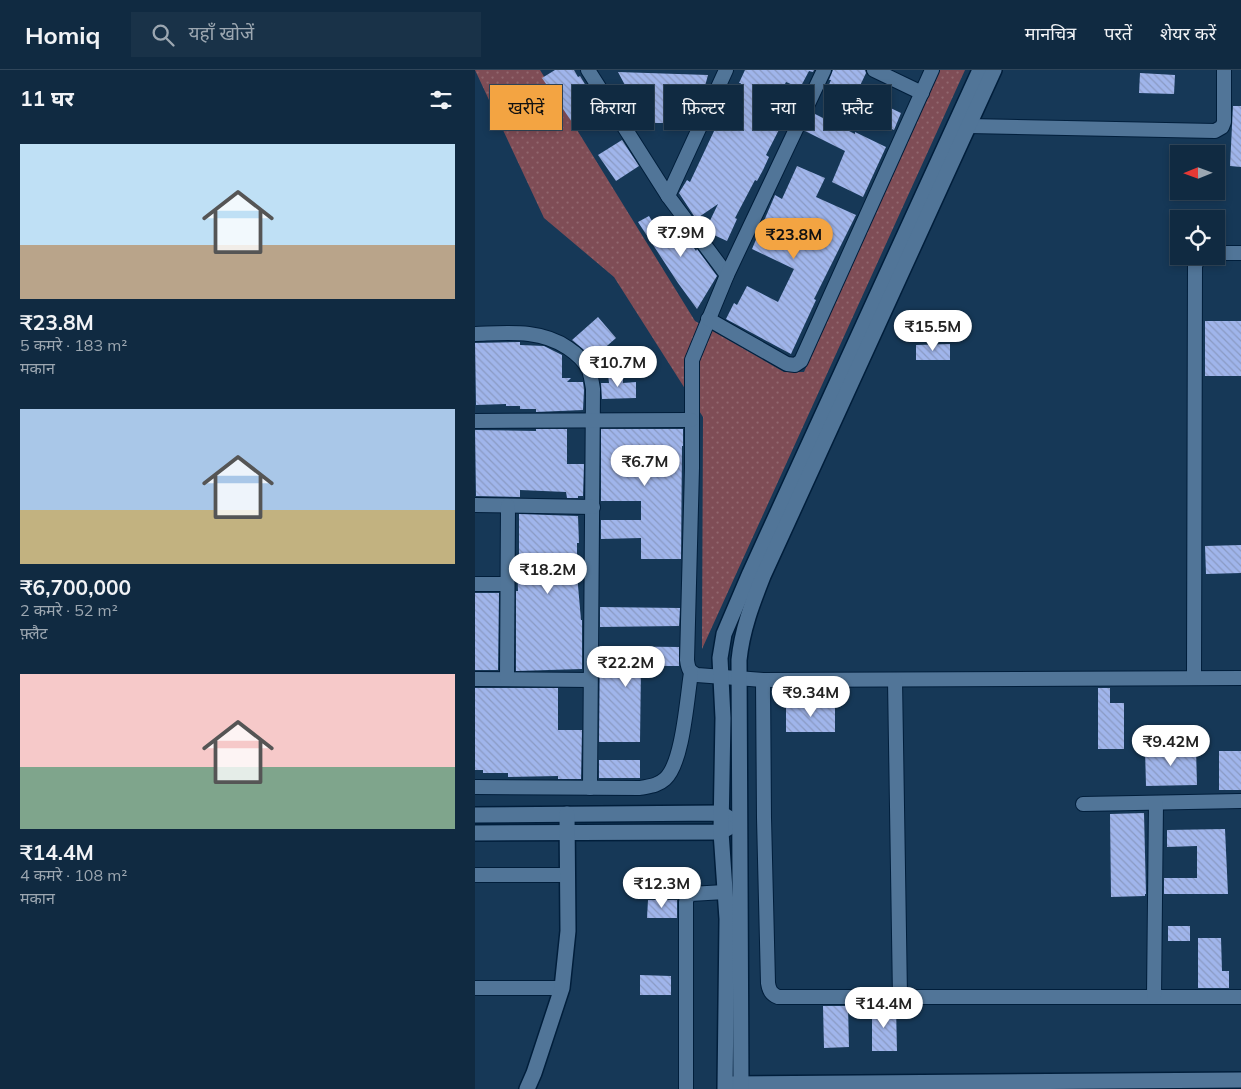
<!DOCTYPE html>
<html lang="hi">
<head>
<meta charset="utf-8">
<style>
  :root { --surface:#102a41; --page:#193248; --text:#f1f3f6; --muted:#9ca7b1; --line:#30465a; --accent:#f3a442 }
  body { margin:0; font-family:Mulish,"Noto Sans Devanagari",sans-serif; background:var(--page); color:var(--text); height:100vh; display:flex; flex-direction:column; font-size:19px; white-space:nowrap }
  * { box-sizing:border-box; margin:0 }
  p { font-size:16px; color:var(--muted) }
  .icon { flex:none; width:28px; height:28px; fill:none; stroke:currentColor; stroke-width:2; stroke-linecap:round; stroke-linejoin:round }
  .map { position:relative; flex:1; overflow:hidden }
  .details { display:flex; flex-direction:column; background:var(--surface); width:475px }
  .details>* { flex:none }
  .hud { position:absolute; left:15px; top:15px; width:475px; height:45px; display:flex; gap:10px }
  .needle { width:32px; rotate:269deg }
  .controls { position:absolute; left:695px; top:75px; display:grid; gap:10px }
  .controls a { display:grid; place-items:center; width:55px; height:55px; border-radius:0px; background:var(--surface); box-shadow:0 2px 8px #0003,0 0 0 1px var(--line); font-size:25px }
  .price { position:absolute; translate:-50% -42px; padding:0 11px; border-radius:18px; background:#fff; color:#222; font-size:16px; line-height:32px; filter:drop-shadow(0 1px 2px #0008) }
  .price::after { content:''; position:absolute; left:50%; top:30px; width:15px; height:11px; margin-left:-8px; background:inherit; clip-path:polygon(0 0,100% 0,50% 100%) }
  .price.selected { background:var(--accent); color:#111 }
  ul { padding:0; list-style:none }
  li { display:grid; align-content:center; gap:10px; height:265px; padding:0 20px }
  li span { display:grid; place-items:center; height:155px; border-radius:0px; color:#555 }
  li>.icon { margin-inline-start:auto }
  span .icon { width:90px; height:90px; fill:#fffc; stroke-width:1 }
  li b { font-size:21px }
  h2 { display:flex; justify-content:space-between; align-items:center; height:60px; padding:0 20px; font-size:21px }
  .pill { padding:0 18px; border-radius:0px; background:var(--surface); box-shadow:0 2px 8px #0003,0 0 0 1px var(--line); font-size:18px; line-height:45px }
  .pill.selected { background:var(--accent); color:#111 }
  header { display:flex; align-items:center; gap:30px; box-sizing:border-box; height:70px; padding:0 25px; background:var(--surface); border-bottom:1px solid var(--line) }
  header strong { font-size:24px }
  nav { display:flex; gap:28px; margin-inline-start:auto; font-size:18px }
  .search { width:350px; height:45px; background:var(--page); display:flex; align-items:center; gap:12px; box-sizing:border-box; padding:0 18px; border-radius:0px; color:var(--muted); font-size:19px }
  main { display:flex; flex:1; min-height:0 }
  .map>svg:first-child { display:block }
  .grass { fill:url(#grass-dots) }
  .building { fill:url(#building-back-hatch) }
  .lines { fill:none; stroke-linecap:round; stroke-linejoin:round }
  .minor-casing { stroke:#001e3b; stroke-width:16 }
  .tertiary-casing { stroke:#001e3b; stroke-width:18 }
  .minor { stroke:#517598; stroke-width:14 }
  .tertiary { stroke:#517598; stroke-width:15 }
</style>
</head>
<body>
<header>
<strong>Homiq</strong>
<div class="search"><svg class="icon" aria-label="search" viewBox="0 0 24 24"><circle cx="10" cy="10" r="6"/><path d="M15 15l6 6"/></svg>यहाँ खोजें</div>
<nav><a>मानचित्र</a><a>परतें</a><a>शेयर करें</a></nav>
</header>
<main>
<section class="details">
<h2>11 घर<svg class="icon" aria-label="filters" viewBox="0 0 24 24"><path d="M4 7h16M4 17h16"/><circle cx="9" cy="7" r="2"/><circle cx="15" cy="17" r="2"/></svg></h2>
<ul>
<li><span style="background:linear-gradient(#bfe0f5 65%,#b9a48a 0)"><svg class="icon" aria-label="home" viewBox="0 0 24 24"><path d="M3 11l9-7 9 7M6 9v11h12V9"/></svg></span><div><b>₹23.8M</b><p>5 कमरे · 183 m²</p><p>मकान</p></div></li>
<li><span style="background:linear-gradient(#a9c7e8 65%,#c2b280 0)"><svg class="icon" aria-label="home" viewBox="0 0 24 24"><path d="M3 11l9-7 9 7M6 9v11h12V9"/></svg></span><div><b>₹6,700,000</b><p>2 कमरे · 52 m²</p><p>फ़्लैट</p></div></li>
<li><span style="background:linear-gradient(#f6c9c9 60%,#7fa58c 0)"><svg class="icon" aria-label="home" viewBox="0 0 24 24"><path d="M3 11l9-7 9 7M6 9v11h12V9"/></svg></span><div><b>₹14.4M</b><p>4 कमरे · 108 m²</p><p>मकान</p></div></li>
</ul>
</section>
<div class="map">
<svg width="766" height="1019" viewBox="0 0 766 1019">
  <defs>
    <pattern id="grass-dots" width="8" height="8" patternUnits="userSpaceOnUse" patternTransform="scale(1.25)"><rect width="8" height="8" fill="#7f4d56"/><path d="M2 2h.1M6 6h.1" fill="none" stroke="#91676f" stroke-width="1.8" stroke-linecap="round"/></pattern>
    <pattern id="building-back-hatch" width="6" height="6" patternUnits="userSpaceOnUse" patternTransform="scale(1.25)"><rect width="6" height="6" fill="#a0b5eb"/><path d="M-1 5l2 2M0 0l6 6M5-1l2 2" fill="none" stroke="#8a9ac3"/></pattern>
  </defs>
  <rect width="100%" height="100%" fill="#163857"/>
  <!-- grass -->
  <polygon class="grass" points="0,0 65,0 220,251 309,302 329,302 465,0 490,0 227,579 228,347 139,207 69,148"/>
  <!-- building -->
  <g class="building">
    <polygon points="80,0 99,0 103,7 105,6 128,44 103,61 67,8"/>
    <polygon points="270,0 339,0 338,2 334,1 325,18 311,12 304,26 316,32 308,47 310,48 291,85 294,87 288,100 282,111 280,110 260,148 262,149 252,171 230,161 243,134 221,149 204,123 212,110 215,112 240,59 266,13 264,13"/>
    <polygon points="358,0 390,0 391,3 382,22 426,43 419,60 374,39 374,40 348,28 356,10 354,10"/>
    <polygon points="143,2 233,5 227,27 223,27 210,53 170,53"/>
    <polygon points="665,3 700,5 699,24 664,23"/>
    <polygon points="758,36 766,36 766,97 755,96"/>
    <polygon points="338,43 380,64 380,62 411,77 388,127 357,112 370,81 330,61"/>
    <polygon points="147,70 164,96 141,111 123,85"/>
    <polygon points="322,96 350,108 341,127 381,145 339,229 341,230 316,284 251,249 259,233 262,235 272,216 303,232 319,199 277,179 300,125 307,129"/>
    <polygon points="174,146 180,156 197,146 221,181 222,179 242,206 222,239 203,213 163,152"/>
    <polygon points="123,247 141,268 117,289 108,279 97,270"/>
    <rect x="730" y="251" width="36" height="55"/>
    <polygon points="45,272 45,275 69,276 87,285 87,308 96,308 92,312 108,312 109,320 108,340 61,342 61,339 45,339 45,336 31,336 31,334 1,335 0,273"/>
    <polygon points="475,274 475,290 441,290 441,275"/>
    <polygon points="133,304 148,304 148,313 161,312 161,328 127,329 126,313 134,313"/>
    <polygon points="61,359 92,359 92,394 109,394 108,426 103,426 103,428 92,428 91,422 45,420 45,427 1,426 0,360 61,361"/>
    <polygon points="126,359 208,359 208,376 207,376 206,489 166,489 166,468 126,469 126,450 166,450 166,431 126,431"/>
    <polygon points="44,444 103,446 104,473 102,473 102,504 106,550 107,550 107,599 41,601 41,521 43,521 42,491 44,491"/>
    <polygon points="766,475 766,503 731,504 730,476"/>
    <polygon points="0,523 24,523 23,600 0,600"/>
    <polygon points="125,537 205,538 204,556 125,557"/>
    <polygon points="125,576 204,577 204,596 166,596 165,672 124,672"/>
    <polygon points="0,618 83,618 83,660 107,660 106,709 83,709 83,706 33,707 33,703 8,703 8,700 0,700"/>
    <polygon points="623,618 635,618 635,633 649,633 649,679 623,679"/>
    <rect x="311" y="633" width="49" height="29"/>
    <polygon points="721,678 722,715 671,716 670,679"/>
    <rect x="744" y="681" width="22" height="39"/>
    <rect x="124" y="690" width="41" height="18"/>
    <polygon points="669,743 671,824 670,824 670,826 636,827 635,744"/>
    <polygon points="750,759 753,824 689,824 689,808 722,808 722,776 692,777 692,760"/>
    <polygon points="173,830 202,830 202,848 172,848"/>
    <rect x="693" y="856" width="22" height="15"/>
    <polygon points="723,868 746,868 747,901 754,901 754,918 723,918"/>
    <polygon points="165,905 196,906 196,925 165,925"/>
    <polygon points="348,936 373,936 374,977 349,978"/>
    <polygon points="397,936 421,936 422,981 397,981"/>
  </g>
  <g class="lines">
    <defs>
      <g id="minor">
        <polyline points="113,0 193,126 252,205"/>
        <path d="M 349,0 L 252,205 L 217,290 L 217,398 L 212,590 C 213,598 214,602 222,605 L 288,610 L 766,608"/>
        <polyline points="399,0 447,23"/>
        <polyline points="494,56 740,61 747,57 749,52 749,0"/>
        <polyline points="193,126 251,0"/>
        <polyline points="741,183 766,183"/>
        <polyline points="233,249 312,294 320,295 326,291 457,0"/>
        <path d="M 0,264 C 33,263 65,259 93,278 C 102,284 109,290 114,300 C 116,306 117,313 118,319 L 115,718"/>
        <polyline points="0,351 216,350"/>
        <polyline points="0,435 118,437"/>
        <polyline points="0,514 32,514"/>
        <polyline points="719,608 720,196 724,186"/>
        <polyline points="0,609 115,610"/>
        <polyline points="32,609 33,436"/>
        <path d="M 288,610 L 289,748 L 293,913 C 294,920 296,924 303,927 L 766,927"/>
        <polyline points="420,610 425,927"/>
        <path d="M 0,717 L 165,718 C 175,716 182,716 190,709 C 208,693 212,627 216,603"/>
        <polyline points="608,734 766,731"/>
        <polyline points="0,805 93,805"/>
        <polyline points="0,918 87,918"/>
        <polyline points="679,926 681,733"/>
        <polyline points="211,1019 211,832 212,827 215,824 250,822"/>
      </g>
      <g id="tertiary">
        <polyline points="0,745 246,743 254,748"/>
        <polyline points="0,763 246,762 253,758"/>
        <polyline points="257,1014 766,1010"/>
        <polyline points="52,1019 59,1003 87,918 93,861 92,744"/>
        <polyline points="250,1019 252,849 246,762 248,648 245,588 249,564 275,503 505,0"/>
        <path d="M 266,1019 L 264,590 C 267,560 277,534 288,506 L 519,0"/>
      </g>
    </defs>
    <!-- minor casing -->
    <use href="#minor" class="minor-casing"/>
    <!-- tertiary casing -->
    <use href="#tertiary" class="tertiary-casing"/>
    <!-- minor -->
    <use href="#minor" class="minor"/>
    <!-- tertiary -->
    <use href="#tertiary" class="tertiary"/>
  </g>
</svg>
<div class="controls">
<a><svg class="needle" viewBox="-14 -14 28 28"><path d="M0-13l5 13h-10z" fill="#e53935"/><path d="M0 13l5-13h-10z" fill="#9ca7b1"/></svg></a>
<a><svg class="icon" aria-label="locate" viewBox="0 0 24 24"><circle cx="12" cy="12" r="6"/><path d="M12 2v4M12 18v4M2 12h4M18 12h4"/></svg></a>
</div>
<b class="price" style="left:206px;top:188px">₹7.9M</b>
<b class="price selected" style="left:319px;top:190px">₹23.8M</b>
<b class="price" style="left:458px;top:282px">₹15.5M</b>
<b class="price" style="left:143px;top:318px">₹10.7M</b>
<b class="price" style="left:170px;top:417px">₹6.7M</b>
<b class="price" style="left:73px;top:525px">₹18.2M</b>
<b class="price" style="left:151px;top:618px">₹22.2M</b>
<b class="price" style="left:336px;top:648px">₹9.34M</b>
<b class="price" style="left:696px;top:697px">₹9.42M</b>
<b class="price" style="left:187px;top:839px">₹12.3M</b>
<b class="price" style="left:409px;top:959px">₹14.4M</b>
<div class="hud">
<a class="pill selected">खरीदें</a>
<a class="pill">किराया</a>
<a class="pill">फ़िल्टर</a>
<a class="pill">नया</a>
<a class="pill">फ़्लैट</a>
</div>
</div>
</main>
</body>
</html>
